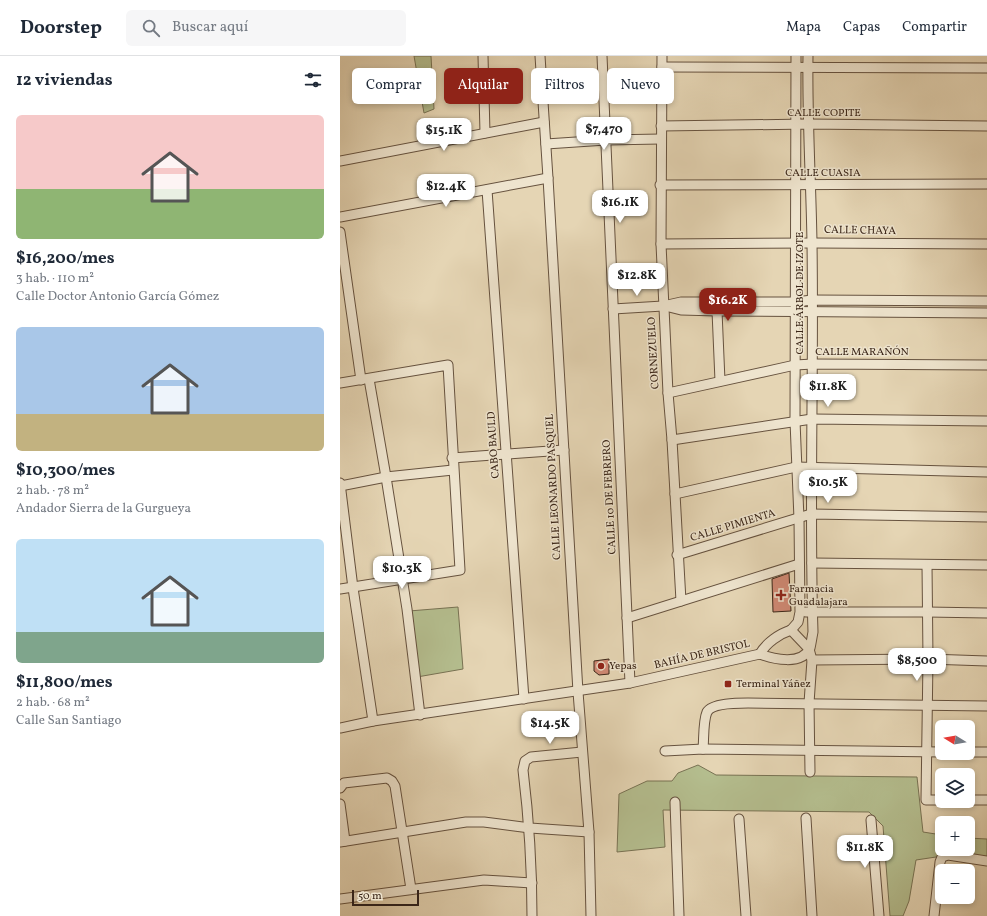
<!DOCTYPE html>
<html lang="es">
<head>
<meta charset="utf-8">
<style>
  :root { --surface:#fff; --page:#f6f6f7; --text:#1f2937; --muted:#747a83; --line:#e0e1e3; --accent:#8f2418 }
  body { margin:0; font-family:Vollkorn,serif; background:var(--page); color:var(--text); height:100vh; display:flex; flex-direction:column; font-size:15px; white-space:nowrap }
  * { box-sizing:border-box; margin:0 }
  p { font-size:13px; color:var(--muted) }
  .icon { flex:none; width:22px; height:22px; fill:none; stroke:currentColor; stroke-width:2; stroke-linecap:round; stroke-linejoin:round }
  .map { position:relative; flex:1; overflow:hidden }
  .details { display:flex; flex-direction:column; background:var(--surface); width:340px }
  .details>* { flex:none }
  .hud { position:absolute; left:12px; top:12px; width:380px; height:36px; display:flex; gap:8px }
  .needle { width:26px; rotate:281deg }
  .tools { position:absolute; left:595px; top:664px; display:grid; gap:8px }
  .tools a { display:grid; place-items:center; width:40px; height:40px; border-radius:6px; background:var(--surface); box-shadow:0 2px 6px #0003; font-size:20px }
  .scale { position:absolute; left:12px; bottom:10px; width:67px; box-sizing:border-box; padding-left:4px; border:2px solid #3b2618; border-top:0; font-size:11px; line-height:14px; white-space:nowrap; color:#3b2618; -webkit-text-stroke:3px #eee4ce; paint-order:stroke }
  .price { position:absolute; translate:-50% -34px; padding:0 9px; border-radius:8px; background:#fff; color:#222; font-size:13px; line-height:26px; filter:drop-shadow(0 1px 2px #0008) }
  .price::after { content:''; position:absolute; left:50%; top:24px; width:12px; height:9px; margin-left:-6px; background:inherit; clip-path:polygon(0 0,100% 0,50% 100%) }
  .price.active { background:var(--accent); color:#fff }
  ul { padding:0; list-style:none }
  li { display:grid; align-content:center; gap:8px; height:212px; padding:0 16px }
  li span { display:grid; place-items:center; height:124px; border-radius:6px; color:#555 }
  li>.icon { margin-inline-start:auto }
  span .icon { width:72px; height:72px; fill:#fffc; stroke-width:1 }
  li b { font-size:17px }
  h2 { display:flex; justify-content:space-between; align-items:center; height:48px; padding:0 16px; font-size:17px }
  .tag { padding:0 14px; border-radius:6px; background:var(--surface); box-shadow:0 2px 6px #0003; font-size:14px; line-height:36px }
  .tag.active { background:var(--accent); color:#fff }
  header { display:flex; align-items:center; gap:24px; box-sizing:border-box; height:56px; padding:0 20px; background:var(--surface); border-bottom:1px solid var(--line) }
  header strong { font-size:19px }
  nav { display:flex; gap:22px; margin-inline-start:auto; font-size:14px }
  .search { width:280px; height:36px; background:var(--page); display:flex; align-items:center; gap:10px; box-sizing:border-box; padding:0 14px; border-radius:6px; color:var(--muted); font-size:15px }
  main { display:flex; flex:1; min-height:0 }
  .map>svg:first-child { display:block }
  .green { fill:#b4bd8e; stroke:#787253 }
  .building { fill:#d08974; stroke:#3b2618 }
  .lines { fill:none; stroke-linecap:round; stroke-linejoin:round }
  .minor-casing { stroke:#66523f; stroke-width:11 }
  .minor { stroke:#eee4ce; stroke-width:9 }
  .poi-dot { fill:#8f2418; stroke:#eee4ce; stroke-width:1.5 }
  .labels { text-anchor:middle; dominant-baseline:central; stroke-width:3; stroke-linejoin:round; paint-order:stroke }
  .street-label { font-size:11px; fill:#3b2618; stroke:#eee4ce }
  .poi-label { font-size:11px; fill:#3b2618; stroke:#eee4ce; text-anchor:start }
</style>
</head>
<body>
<header>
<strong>Doorstep</strong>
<div class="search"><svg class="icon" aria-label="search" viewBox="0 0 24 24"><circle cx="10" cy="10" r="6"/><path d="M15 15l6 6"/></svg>Buscar aquí</div>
<nav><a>Mapa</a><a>Capas</a><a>Compartir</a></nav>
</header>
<main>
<section class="details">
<h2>12 viviendas<svg class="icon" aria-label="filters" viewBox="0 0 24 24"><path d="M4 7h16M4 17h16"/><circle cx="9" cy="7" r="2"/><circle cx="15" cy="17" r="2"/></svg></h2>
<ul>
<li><span style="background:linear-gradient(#f6c9c9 60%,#8fb573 0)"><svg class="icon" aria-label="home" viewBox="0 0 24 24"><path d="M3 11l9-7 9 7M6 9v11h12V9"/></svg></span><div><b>$16,200/mes</b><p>3 hab. · 110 m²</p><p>Calle Doctor Antonio García Gómez</p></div></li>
<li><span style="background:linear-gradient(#a9c7e8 70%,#c2b280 0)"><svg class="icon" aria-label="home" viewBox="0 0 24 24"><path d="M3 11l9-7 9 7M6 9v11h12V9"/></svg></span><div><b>$10,300/mes</b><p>2 hab. · 78 m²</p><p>Andador Sierra de la Gurgueya</p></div></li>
<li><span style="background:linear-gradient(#bfe0f5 75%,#7fa58c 0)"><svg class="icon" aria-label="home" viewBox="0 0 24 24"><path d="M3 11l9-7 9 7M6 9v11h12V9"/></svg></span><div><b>$11,800/mes</b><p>2 hab. · 68 m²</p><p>Calle San Santiago</p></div></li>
</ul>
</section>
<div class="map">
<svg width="647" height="860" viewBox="0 0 647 860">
  <rect width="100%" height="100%" fill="#e5d5b4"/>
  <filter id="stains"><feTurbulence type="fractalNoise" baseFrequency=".005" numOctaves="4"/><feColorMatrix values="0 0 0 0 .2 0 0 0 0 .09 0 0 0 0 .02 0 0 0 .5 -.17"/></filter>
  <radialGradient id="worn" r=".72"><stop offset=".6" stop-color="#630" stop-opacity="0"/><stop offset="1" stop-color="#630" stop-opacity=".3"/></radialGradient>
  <!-- green -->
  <g class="green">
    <polygon points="74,0 91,0 94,53 84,57"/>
    <polygon points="118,551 123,613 77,621 69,555"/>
    <polygon points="358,709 376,719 577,721 583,776 602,779 602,793 628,793 628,782 647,783 647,809 596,801 576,804 569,845 563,860 550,860 543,770 529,756 323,754 325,791 277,796 279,738 307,725 332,725 338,717"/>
  </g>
  <!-- building -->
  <g class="building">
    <polygon points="449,517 451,555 433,556 432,523"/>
    <polygon points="269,603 269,618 259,619 254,615 254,605"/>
  </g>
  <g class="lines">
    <defs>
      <g id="minor">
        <polyline points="143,0 145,77"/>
        <polyline points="200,0 208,122 238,636 249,776 251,860"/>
        <polyline points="262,0 290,627"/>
        <polyline points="322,0 321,188 328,337 332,384 341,545"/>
        <polyline points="322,11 647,12"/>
        <polyline points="321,70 468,68 647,70"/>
        <polyline points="206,88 266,84 321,83"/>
        <polyline points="0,105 204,66"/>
        <polyline points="320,129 647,128"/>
        <polyline points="147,134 184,643"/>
        <polyline points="0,161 208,122"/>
        <polyline points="0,176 21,324"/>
        <polyline points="321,188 472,187 647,188"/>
        <polyline points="325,250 341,254 377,255 647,257"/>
        <polyline points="273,253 323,250 341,246 456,246 472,244 647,245"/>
        <polyline points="377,255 380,325"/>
        <polyline points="29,323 46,421 67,553 80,659"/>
        <polyline points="0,327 108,309 120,514 0,533"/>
        <polyline points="328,337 455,309 473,308 647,309"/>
        <polyline points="332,384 472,363 647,365"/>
        <polyline points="112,402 224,394"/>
        <polyline points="0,427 13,532 33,665"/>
        <polyline points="0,430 46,421 113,414"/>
        <polyline points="335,438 456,411 647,416"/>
        <polyline points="337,499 471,458 647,461"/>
        <polyline points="472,507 647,509"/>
        <polyline points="587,509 588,603 586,744 602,744"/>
        <polyline points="466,556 587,556 647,557"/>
        <polyline points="287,562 459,508"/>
        <polyline points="451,574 458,566 460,556 459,463 455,365 456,0"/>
        <polyline points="451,574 469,593 472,604 469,647 470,716"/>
        <path d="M 420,598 C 426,587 439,578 451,574"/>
        <polyline points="472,604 588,603 647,605"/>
        <path d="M 0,672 L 33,665 L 290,627 L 420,598 C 433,603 462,610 470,592 C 471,588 472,581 473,576 C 469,447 474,317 472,187 C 471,125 467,62 468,0"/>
        <path d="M 363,693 C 364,683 363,665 367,656 C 372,647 398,647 408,647 L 647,650"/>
        <polyline points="325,695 363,693 602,696"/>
        <polyline points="628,696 647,696"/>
        <polyline points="0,732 4,727 47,722 52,725 55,730 71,833"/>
        <polyline points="628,744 647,744"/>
        <polyline points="335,746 339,860"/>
        <polyline points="0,748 5,785"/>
        <polyline points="466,762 472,860"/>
        <polyline points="399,763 406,860"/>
        <polyline points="531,764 539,860"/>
        <polyline points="0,786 126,766 144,766 190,772 249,776"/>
        <polyline points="0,843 144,824 192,827"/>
        <path d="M 192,860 C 192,811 189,763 183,714 L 185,705 L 191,701 L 242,696"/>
        <polyline points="594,860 600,806 602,801 608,799 647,805"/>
      </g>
    </defs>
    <!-- minor casing -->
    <use href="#minor" class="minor-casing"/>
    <!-- minor -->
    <use href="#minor" class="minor"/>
  </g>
  <!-- markers -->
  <g class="poi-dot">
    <path d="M439 533h4v4h4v4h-4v4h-4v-4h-4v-4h4z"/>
    <circle cx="261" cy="610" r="4"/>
    <rect x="384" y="624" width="8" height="8" rx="2"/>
  </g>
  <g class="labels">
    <!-- street labels -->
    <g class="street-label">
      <text x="484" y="57">CALLE COPITE</text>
      <text x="483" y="117">CALLE CUASIA</text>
      <text transform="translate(520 175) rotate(1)">CALLE CHAYA</text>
      <text transform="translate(460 237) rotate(-90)">CALLE ÁRBOL DE IZOTE</text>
      <text x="522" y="296">CALLE MARAÑÓN</text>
      <text transform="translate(314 297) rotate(-93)">CORNEZUELO</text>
      <text transform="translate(154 389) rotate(-94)">CABO BAULD</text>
      <text transform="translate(214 431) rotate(-93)">CALLE LEONARDO PASQUEL</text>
      <text transform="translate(270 441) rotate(-93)">CALLE 10 DE FEBRERO</text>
      <text transform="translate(393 470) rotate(-17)">CALLE PIMIENTA</text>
      <text transform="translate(362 599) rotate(-13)">BAHÍA DE BRISTOL</text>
    </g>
    <!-- poi labels -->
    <g class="poi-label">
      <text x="449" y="533">Farmacia<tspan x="449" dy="13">Guadalajara</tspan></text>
      <text x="269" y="610">Yepas</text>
      <text x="396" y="628">Terminal Yáñez</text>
    </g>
  </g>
  <rect width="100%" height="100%" filter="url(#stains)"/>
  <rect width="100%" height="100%" fill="url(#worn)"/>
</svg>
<div class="tools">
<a><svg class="needle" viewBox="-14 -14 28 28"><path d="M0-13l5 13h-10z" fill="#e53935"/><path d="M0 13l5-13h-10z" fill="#747a83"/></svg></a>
<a><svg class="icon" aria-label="layers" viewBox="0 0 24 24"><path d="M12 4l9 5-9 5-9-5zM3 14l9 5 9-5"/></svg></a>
<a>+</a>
<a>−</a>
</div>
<div class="scale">50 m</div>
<b class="price" style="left:264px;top:95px">$7,470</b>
<b class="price" style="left:104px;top:96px">$15.1K</b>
<b class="price" style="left:106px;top:152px">$12.4K</b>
<b class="price" style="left:280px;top:168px">$16.1K</b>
<b class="price" style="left:297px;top:241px">$12.8K</b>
<b class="price active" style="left:388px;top:266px">$16.2K</b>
<b class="price" style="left:488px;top:352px">$11.8K</b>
<b class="price" style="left:488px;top:448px">$10.5K</b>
<b class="price" style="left:62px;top:534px">$10.3K</b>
<b class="price" style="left:577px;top:626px">$8,500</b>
<b class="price" style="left:210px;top:689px">$14.5K</b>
<b class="price" style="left:525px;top:813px">$11.8K</b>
<div class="hud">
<a class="tag">Comprar</a>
<a class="tag active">Alquilar</a>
<a class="tag">Filtros</a>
<a class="tag">Nuevo</a>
</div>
</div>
</main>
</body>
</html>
